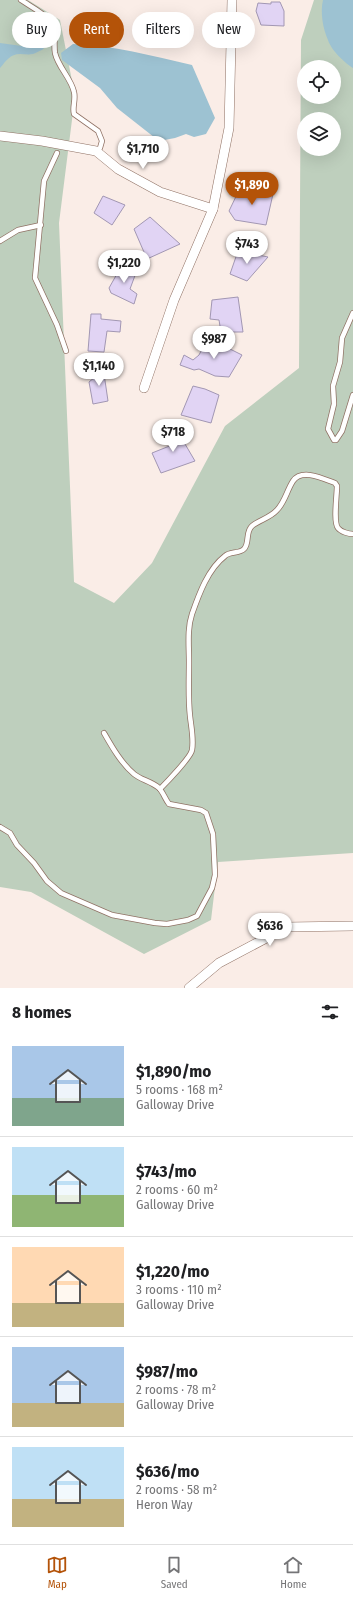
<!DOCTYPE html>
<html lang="en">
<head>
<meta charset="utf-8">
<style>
  :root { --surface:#fff; --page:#f2f2f2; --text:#202124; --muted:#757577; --line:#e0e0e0; --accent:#b45309 }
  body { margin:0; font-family:"Fira Sans Condensed",sans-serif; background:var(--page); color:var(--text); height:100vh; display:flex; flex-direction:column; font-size:15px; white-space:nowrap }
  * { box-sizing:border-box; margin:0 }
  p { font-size:13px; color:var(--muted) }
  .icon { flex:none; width:22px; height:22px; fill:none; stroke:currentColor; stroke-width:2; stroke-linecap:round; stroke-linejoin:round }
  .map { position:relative; height:988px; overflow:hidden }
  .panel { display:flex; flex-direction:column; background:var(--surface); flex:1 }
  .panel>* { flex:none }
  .guide { position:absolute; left:12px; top:12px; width:329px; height:36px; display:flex; gap:8px }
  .buttons { position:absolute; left:297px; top:60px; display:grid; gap:8px }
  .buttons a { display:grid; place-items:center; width:44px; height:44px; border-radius:50%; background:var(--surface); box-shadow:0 4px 16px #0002; font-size:20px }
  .price { position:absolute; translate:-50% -34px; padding:0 9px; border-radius:14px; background:#fff; color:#222; font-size:13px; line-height:26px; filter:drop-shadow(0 1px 2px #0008) }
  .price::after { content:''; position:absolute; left:50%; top:24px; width:12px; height:9px; margin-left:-6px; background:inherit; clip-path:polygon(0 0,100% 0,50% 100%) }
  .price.current { background:var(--accent); color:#fff }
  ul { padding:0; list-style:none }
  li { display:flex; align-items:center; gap:12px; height:100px; padding:0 12px }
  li+li { border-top:1px solid var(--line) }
  li span { display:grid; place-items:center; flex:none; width:112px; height:80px; border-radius:0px; color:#555 }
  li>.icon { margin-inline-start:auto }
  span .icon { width:48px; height:48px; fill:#fffc; stroke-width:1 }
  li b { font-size:17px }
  h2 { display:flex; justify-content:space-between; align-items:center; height:48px; padding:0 12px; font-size:17px }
  .chip { padding:0 14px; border-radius:18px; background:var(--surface); box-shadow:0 4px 16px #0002; font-size:14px; line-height:36px }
  .chip.current { background:var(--accent); color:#fff }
  .menu { display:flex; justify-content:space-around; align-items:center; height:56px; border-top:1px solid var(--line); background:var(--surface); font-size:11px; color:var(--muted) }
  .menu a { display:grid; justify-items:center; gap:2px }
  .menu .current { color:var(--accent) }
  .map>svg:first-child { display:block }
  .green { fill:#becfbd; fill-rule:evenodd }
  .water { fill:#9dc2d2 }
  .building { fill:#e1d4f4; stroke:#a297b3 }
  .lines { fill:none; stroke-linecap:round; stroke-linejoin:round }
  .service-casing { stroke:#907265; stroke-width:6 }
  .minor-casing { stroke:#907265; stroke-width:10 }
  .service { stroke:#fff; stroke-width:4.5 }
  .minor { stroke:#fff; stroke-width:9 }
</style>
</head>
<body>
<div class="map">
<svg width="353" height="988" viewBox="0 0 353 988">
  <rect width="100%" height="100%" fill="#faede7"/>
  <!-- green -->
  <path class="green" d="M 0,0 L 28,0 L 60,20 L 75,96 L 59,223 L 74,582 L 114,603 L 152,563 L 225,426 L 299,368 L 301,40 L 314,0 L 353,0 L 353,853 L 218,862 L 211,920 L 144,954 L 31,892 L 0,887 ZM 304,67 L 334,67 L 334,97 L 304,97 ZM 304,119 L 334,119 L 334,149 L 304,149 Z"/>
  <!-- water -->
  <g class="water">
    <path d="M 323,0 L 353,0 L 353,68 C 345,63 331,50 328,40 C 323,29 320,12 323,0 Z"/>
    <path d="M 0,43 L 29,47 L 45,47 L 42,50 C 38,51 37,53 33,54 C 29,55 24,54 20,54 C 10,54 6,61 0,68 Z"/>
    <path d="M 73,44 C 113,45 152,56 192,65 L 215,118 L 206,134 L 194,137 L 186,134 L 175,138 L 159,141 L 117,108 L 100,88 L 62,60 L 61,53 Z"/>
  </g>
  <!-- building -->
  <g class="building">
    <polygon points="271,2 280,2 284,11 284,26 261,25 256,11 258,3 271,4"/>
    <polygon points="242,184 273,194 266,225 235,220 229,211"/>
    <polygon points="103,196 125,205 112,225 94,213"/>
    <polygon points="150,217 180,244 147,259 134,229"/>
    <polygon points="238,251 268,257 247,281 230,274"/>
    <polygon points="122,265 137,270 130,289 137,294 134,304 111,293 109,288"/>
    <polygon points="238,297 243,332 221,332 219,320 210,319 212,300"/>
    <polygon points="91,314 101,314 101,319 121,321 120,332 107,331 104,352 88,351"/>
    <polygon points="208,338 242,355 229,377 215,376 199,369 194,370 180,365 184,355 193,360 199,355"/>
    <polygon points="103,367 108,401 93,404 89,382 95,377 93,369"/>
    <polygon points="193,386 205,389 219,395 211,423 181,415"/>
    <polygon points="175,427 195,461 161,473 152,453 172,445 166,430"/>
  </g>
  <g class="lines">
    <defs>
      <g id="service">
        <path d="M 21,0 C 30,6 42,12 49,20 C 58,29 53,42 55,53 C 58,67 71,78 74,92 C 76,100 72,107 74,114 L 98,131 L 102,141 L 100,148"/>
        <polyline points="57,153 44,181 35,278 57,325 66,351"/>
        <polyline points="0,241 18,230 41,225"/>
        <polyline points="353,313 342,338 340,362 333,386 334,404 328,429 334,440 336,440 342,431 353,395"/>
        <path d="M 160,789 C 167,782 191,757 192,750 C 194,739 191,726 190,716 C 188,698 189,680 189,662 C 189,645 187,629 192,614 C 199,594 208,569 225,556 C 230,551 239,554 244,549 C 250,543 245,532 252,526 C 259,520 270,518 277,510 C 285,502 287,490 293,481 C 302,468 324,479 335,483 L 337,486 C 337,495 333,522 338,528 C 341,532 349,534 353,534"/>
        <path d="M 0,827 L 10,833 L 17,845 L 34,863 L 47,881 L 61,893 L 112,915 L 155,923 L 167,924 L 188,920 L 197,916 L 212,888 L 215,875 L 213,834 L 206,813 L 201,810 L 169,804 C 165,799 163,792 159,788 C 151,781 141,780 134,774 C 121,763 112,747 104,733"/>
      </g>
      <g id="minor">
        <polyline points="0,136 42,141 96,151 118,169 160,192 213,209"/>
        <polyline points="144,388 174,300 213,209 229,128 232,0"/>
        <polyline points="189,988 219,963 287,927 353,926"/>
      </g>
    </defs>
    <!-- service casing -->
    <use href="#service" class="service-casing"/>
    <!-- minor casing -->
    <use href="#minor" class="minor-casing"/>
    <!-- service -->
    <use href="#service" class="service"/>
    <!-- minor -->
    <use href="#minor" class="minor"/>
  </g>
</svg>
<div class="buttons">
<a><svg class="icon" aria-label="locate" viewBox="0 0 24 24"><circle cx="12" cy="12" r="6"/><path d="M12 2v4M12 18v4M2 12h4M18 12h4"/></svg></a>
<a><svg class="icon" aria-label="layers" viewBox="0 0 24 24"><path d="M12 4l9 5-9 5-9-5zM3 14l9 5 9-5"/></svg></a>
</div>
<b class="price" style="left:143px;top:170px">$1,710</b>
<b class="price current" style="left:252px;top:206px">$1,890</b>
<b class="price" style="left:247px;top:265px">$743</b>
<b class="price" style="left:124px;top:284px">$1,220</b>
<b class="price" style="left:214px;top:360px">$987</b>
<b class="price" style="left:99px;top:387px">$1,140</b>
<b class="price" style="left:173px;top:453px">$718</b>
<b class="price" style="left:270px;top:947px">$636</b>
<div class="guide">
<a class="chip">Buy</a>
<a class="chip current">Rent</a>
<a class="chip">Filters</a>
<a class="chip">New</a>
</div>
</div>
<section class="panel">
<h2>8 homes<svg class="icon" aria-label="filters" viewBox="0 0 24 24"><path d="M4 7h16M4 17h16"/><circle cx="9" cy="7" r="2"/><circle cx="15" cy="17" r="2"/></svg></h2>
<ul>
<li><span style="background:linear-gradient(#a9c7e8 65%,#7fa58c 0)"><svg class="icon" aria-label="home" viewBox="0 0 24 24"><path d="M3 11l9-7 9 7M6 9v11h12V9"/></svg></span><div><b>$1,890/mo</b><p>5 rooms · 168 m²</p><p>Galloway Drive</p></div></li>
<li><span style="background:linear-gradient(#bfe0f5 60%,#8fb573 0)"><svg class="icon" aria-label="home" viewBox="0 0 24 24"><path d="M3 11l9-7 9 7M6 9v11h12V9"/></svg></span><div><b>$743/mo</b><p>2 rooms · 60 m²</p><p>Galloway Drive</p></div></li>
<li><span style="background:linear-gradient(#ffd9b3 70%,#c2b280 0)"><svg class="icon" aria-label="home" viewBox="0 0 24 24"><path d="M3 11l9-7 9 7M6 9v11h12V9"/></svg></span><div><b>$1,220/mo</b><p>3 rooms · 110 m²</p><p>Galloway Drive</p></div></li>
<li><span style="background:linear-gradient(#a9c7e8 70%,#c2b280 0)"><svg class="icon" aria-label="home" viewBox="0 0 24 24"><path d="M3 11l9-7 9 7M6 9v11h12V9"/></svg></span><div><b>$987/mo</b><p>2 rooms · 78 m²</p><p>Galloway Drive</p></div></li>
<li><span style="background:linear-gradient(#bfe0f5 65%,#c2b280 0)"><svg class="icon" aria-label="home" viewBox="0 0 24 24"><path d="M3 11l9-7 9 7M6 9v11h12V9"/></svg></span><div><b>$636/mo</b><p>2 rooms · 58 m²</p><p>Heron Way</p></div></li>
</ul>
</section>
<nav class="menu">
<a class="current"><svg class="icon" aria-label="map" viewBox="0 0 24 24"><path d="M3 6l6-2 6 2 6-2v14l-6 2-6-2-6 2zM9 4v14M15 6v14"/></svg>Map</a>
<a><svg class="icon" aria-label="saved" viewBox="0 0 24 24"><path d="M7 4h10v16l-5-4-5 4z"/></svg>Saved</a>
<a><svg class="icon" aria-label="home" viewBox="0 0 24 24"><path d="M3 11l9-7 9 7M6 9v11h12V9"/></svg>Home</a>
</nav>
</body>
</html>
